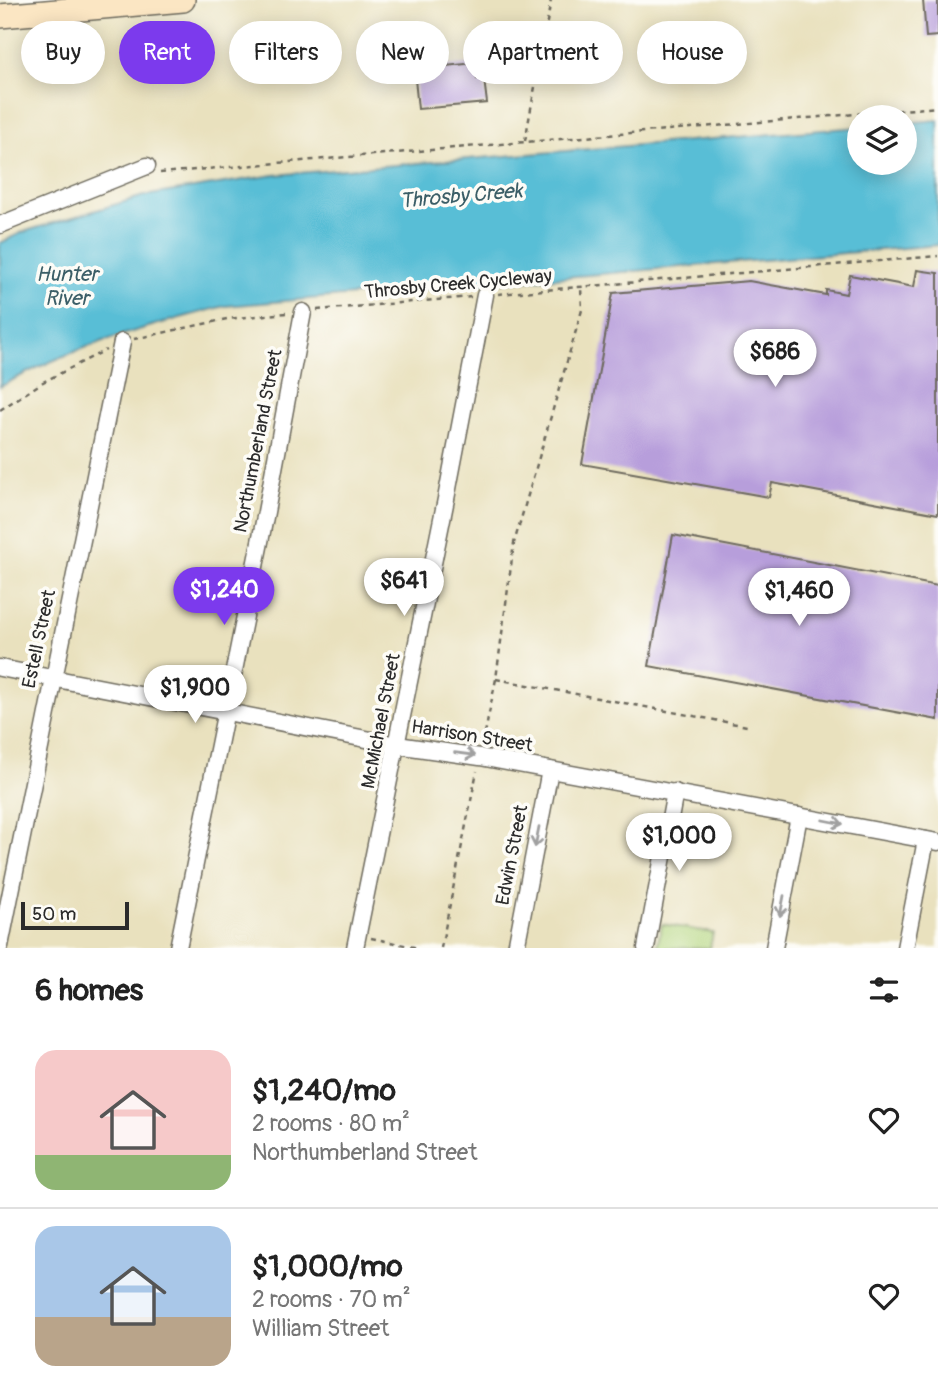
<!DOCTYPE html>
<html lang="en">
<head>
<meta charset="utf-8">
<style>
  :root { --surface:#fff; --page:#f6f6f6; --text:#222; --muted:#767676; --line:#e0e0e0; --accent:#7c3aed }
  body { margin:0; font-family:Pangolin,sans-serif; background:var(--page); color:var(--text); height:100vh; display:flex; flex-direction:column; font-size:26px; white-space:nowrap }
  * { box-sizing:border-box; margin:0 }
  p { font-size:23px; color:var(--muted) }
  .icon { flex:none; width:38px; height:38px; fill:none; stroke:currentColor; stroke-width:2; stroke-linecap:round; stroke-linejoin:round }
  .map { position:relative; height:948px; overflow:hidden }
  .drawer { display:flex; flex-direction:column; background:var(--surface); flex:1 }
  .drawer>* { flex:none }
  .top-card { position:absolute; left:21px; top:21px; width:896px; height:63px; display:flex; gap:14px }
  .tools { position:absolute; left:847px; top:105px; display:grid; gap:14px }
  .tools a { display:grid; place-items:center; width:70px; height:70px; border-radius:50%; background:var(--surface); box-shadow:0 4px 18px #0003; font-size:35px }
  .scale { position:absolute; left:21px; bottom:18px; width:108px; box-sizing:border-box; padding-left:7px; border:4px solid #2b2b2b; border-top:0; font-size:19px; line-height:24px; white-space:nowrap; color:#2b2b2b; -webkit-text-stroke:5px #fdfcf7; paint-order:stroke }
  .price { position:absolute; translate:-50% -60px; padding:0 16px; border-radius:24px; background:#fff; color:#222; font-size:23px; line-height:46px; filter:drop-shadow(0 2px 4px #0008) }
  .price::after { content:''; position:absolute; left:50%; top:42px; width:21px; height:16px; margin-left:-10px; background:inherit; clip-path:polygon(0 0,100% 0,50% 100%) }
  .price.current { background:var(--accent); color:#fff }
  ul { padding:0; list-style:none }
  li { display:flex; align-items:center; gap:21px; height:175px; padding:0 35px }
  li+li { border-top:2px solid var(--line) }
  li span { display:grid; place-items:center; flex:none; width:196px; height:140px; border-radius:21px; color:#555 }
  li>.icon { margin-inline-start:auto }
  span .icon { width:84px; height:84px; fill:#fffc; stroke-width:1 }
  li b { font-size:30px }
  h2 { display:flex; justify-content:space-between; align-items:center; height:84px; padding:0 35px; font-size:30px }
  .pill { padding:0 24px; border-radius:32px; background:var(--surface); box-shadow:0 4px 18px #0003; font-size:24px; line-height:63px }
  .pill.current { background:var(--accent); color:#fff }
  .map>svg:first-child { display:block }
  .green { fill:#b3d67f; stroke:#6f8055; stroke-width:2 }
  .water { fill:#58bed6; stroke:#427480; stroke-width:2 }
  .building { fill:#b79edb }
  .lines { fill:none; stroke-linecap:round; stroke-linejoin:round }
  .street-casing { stroke:#6e6b5e; stroke-width:19 }
  .secondary-casing { stroke:#6e6b5e; stroke-width:26 }
  .path { stroke:#6e6b5e; stroke-width:2.5; stroke-dasharray:5 5; stroke-linecap:butt }
  .street { stroke:#fff; stroke-width:16 }
  .secondary { stroke:#fbe6c3; stroke-width:23 }
  .oneway { stroke:#a0a0a0 }
  .labels { text-anchor:middle; dominant-baseline:central; stroke-width:7; stroke-linejoin:round; paint-order:stroke }
  .street-label { font-size:19px; fill:#2b2b2b; stroke:#fdfcf7 }
  .water-label { font-size:21px; font-style:italic; fill:#3b5e67; stroke:#fdfcf7 }
</style>
</head>
<body>
<div class="map">
<svg width="938" height="948" viewBox="0 0 938 948">
  <rect width="100%" height="100%" fill="#fdfcf7"/>
  <filter id="ink" filterUnits="userSpaceOnUse"><feTurbulence type="fractalNoise" baseFrequency=".0143" numOctaves="2"/><feDisplacementMap in="SourceGraphic" scale="14" xChannelSelector="R" yChannelSelector="G"/><feConvolveMatrix kernelMatrix="1 2 1 2 8 2 1 2 1" color-interpolation-filters="sRGB"/></filter>
  <filter id="wash" filterUnits="userSpaceOnUse"><feTurbulence type="fractalNoise" baseFrequency=".00686" numOctaves="4" result="noise"/><feDisplacementMap in="SourceGraphic" scale="28" xChannelSelector="R" yChannelSelector="G"/><feGaussianBlur stdDeviation="1.57" result="paint"/><feColorMatrix in="noise" values="0 0 0 0 0 0 0 0 0 0 0 0 0 0 0 0 0 1.4 0 .05"/><feComposite in="paint" operator="in"/></filter>
  <g filter="url(#wash)">
    <rect width="100%" height="100%" fill="#e9e1be"/>
    <!-- green -->
    <polygon class="green" points="662,924 713,933 710,948 657,948"/>
    <!-- water -->
    <path class="water" d="M 938,120 L 938,245 L 225,306 C 148,326 70,347 0,387 L 0,243 L 23,232 L 144,196 L 274,175 L 859,127 L 859,163 L 905,163 L 905,123 Z"/>
    <g id="blocks">
      <!-- building -->
      <g class="building">
        <polygon points="923,0 938,0 938,36 926,37"/>
        <polygon points="476,63 477,79 484,79 487,103 418,109 414,69"/>
        <polygon points="917,270 938,273 938,514 772,483 769,497 582,464 613,293 749,281 826,295 826,290 846,294 850,275 914,287"/>
        <polygon points="673,535 938,586 938,720 649,666"/>
      </g>
    </g>
  </g>
  <g filter="url(#ink)">
    <use href="#blocks" fill-opacity="0" stroke="#6e6b5e" stroke-width="2"/>
    <g class="lines">
      <defs>
        <g id="street">
          <polyline points="0,225 147,166"/>
          <polyline points="0,668 397,745 480,757 938,842"/>
          <polyline points="0,946 122,342"/>
          <polyline points="178,948 266,512 303,312"/>
          <polyline points="355,948 446,499 485,295"/>
          <polyline points="516,948 550,770"/>
          <polyline points="646,948 675,792"/>
          <polyline points="774,948 799,816"/>
          <polyline points="905,948 926,840"/>
        </g>
        <polyline id="secondary" points="0,16 183,0"/>
      </defs>
      <!-- street casing -->
      <use href="#street" class="street-casing"/>
      <!-- secondary casing -->
      <use href="#secondary" class="secondary-casing"/>
      <!-- path -->
      <g class="path">
        <polyline points="525,141 551,0"/>
        <polyline points="160,173 938,107"/>
        <polyline points="498,294 938,256"/>
        <polyline points="317,310 471,297"/>
        <polyline points="134,339 227,319 286,313"/>
        <polyline points="0,410 43,382 106,350"/>
        <polyline points="496,679 747,726"/>
        <polyline points="483,743 496,679 514,543 582,310 581,287"/>
        <polyline points="371,938 419,948"/>
        <polyline points="441,948 477,771"/>
      </g>
      <!-- street -->
      <use href="#street" class="street"/>
      <!-- secondary -->
      <use href="#secondary" class="secondary"/>
    </g>
    <!-- one-way arrows -->
    <defs><path id="oneway-shaft" d="M-6 0H5M1.5-3L5.5 0L1.5 3" fill="none" stroke-width="1.6" stroke-linecap="round" stroke-linejoin="round" transform="scale(1.75)"/></defs>
    <g class="oneway">
      <use href="#oneway-shaft" transform="translate(465 754) rotate(8)"/>
      <use href="#oneway-shaft" transform="translate(833 822) rotate(11)"/>
      <use href="#oneway-shaft" transform="translate(537 837) rotate(101)"/>
      <use href="#oneway-shaft" transform="translate(782 906) rotate(101)"/>
    </g>
  </g>
  <g class="labels">
    <!-- street labels -->
    <g class="street-label">
      <text transform="translate(458 284) rotate(-5)">Throsby Creek Cycleway</text>
      <text transform="translate(258 441) rotate(-79)">Northumberland Street</text>
      <text transform="translate(39 639) rotate(-78)">Estell Street</text>
      <text transform="translate(381 721) rotate(-79)">McMichael Street</text>
      <text transform="translate(472 736) rotate(9)">Harrison Street</text>
      <text transform="translate(512 855) rotate(-79)">Edwin Street</text>
    </g>
    <!-- water labels -->
    <g class="water-label">
      <text transform="translate(461 196) rotate(-5)">Throsby Creek</text>
      <text x="67" y="274">Hunter<tspan x="67" dy="24">River</tspan></text>
    </g>
  </g>
</svg>
<div class="tools">
<a><svg class="icon" aria-label="layers" viewBox="0 0 24 24"><path d="M12 4l9 5-9 5-9-5zM3 14l9 5 9-5"/></svg></a>
</div>
<div class="scale">50 m</div>
<b class="price" style="left:775px;top:389px">$686</b>
<b class="price" style="left:404px;top:618px">$641</b>
<b class="price current" style="left:224px;top:627px">$1,240</b>
<b class="price" style="left:799px;top:628px">$1,460</b>
<b class="price" style="left:195px;top:725px">$1,900</b>
<b class="price" style="left:679px;top:873px">$1,000</b>
<div class="top-card">
<a class="pill">Buy</a>
<a class="pill current">Rent</a>
<a class="pill">Filters</a>
<a class="pill">New</a>
<a class="pill">Apartment</a>
<a class="pill">House</a>
</div>
</div>
<section class="drawer">
<h2>6 homes<svg class="icon" aria-label="filters" viewBox="0 0 24 24"><path d="M4 7h16M4 17h16"/><circle cx="9" cy="7" r="2"/><circle cx="15" cy="17" r="2"/></svg></h2>
<ul>
<li><span style="background:linear-gradient(#f6c9c9 75%,#8fb573 0)"><svg class="icon" aria-label="home" viewBox="0 0 24 24"><path d="M3 11l9-7 9 7M6 9v11h12V9"/></svg></span><div><b>$1,240/mo</b><p>2 rooms · 80 m²</p><p>Northumberland Street</p></div><svg class="icon" aria-label="heart" viewBox="0 0 24 24"><path d="M12 20l-8-8c-3-5 5-10 8-4 3-6 11-1 8 4z"/></svg></li>
<li><span style="background:linear-gradient(#a9c7e8 65%,#b9a48a 0)"><svg class="icon" aria-label="home" viewBox="0 0 24 24"><path d="M3 11l9-7 9 7M6 9v11h12V9"/></svg></span><div><b>$1,000/mo</b><p>2 rooms · 70 m²</p><p>William Street</p></div><svg class="icon" aria-label="heart" viewBox="0 0 24 24"><path d="M12 20l-8-8c-3-5 5-10 8-4 3-6 11-1 8 4z"/></svg></li>
</ul>
</section>
</body>
</html>
